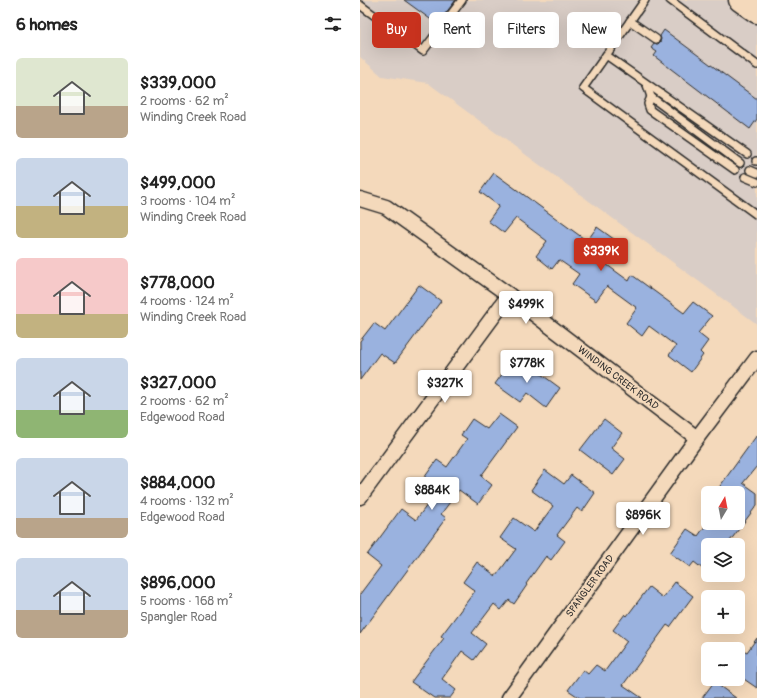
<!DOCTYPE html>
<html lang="en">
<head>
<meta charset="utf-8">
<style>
  :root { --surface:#fff; --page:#f6f6f6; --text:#222; --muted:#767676; --accent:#c8321e }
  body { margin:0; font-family:Pangolin,sans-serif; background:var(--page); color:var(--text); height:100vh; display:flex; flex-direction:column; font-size:15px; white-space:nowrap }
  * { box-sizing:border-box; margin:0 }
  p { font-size:13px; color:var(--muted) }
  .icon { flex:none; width:22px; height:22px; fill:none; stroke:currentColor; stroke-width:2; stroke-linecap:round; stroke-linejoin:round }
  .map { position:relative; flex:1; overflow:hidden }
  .panel { display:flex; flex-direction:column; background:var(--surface); width:360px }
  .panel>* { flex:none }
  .guide { position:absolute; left:12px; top:12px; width:325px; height:36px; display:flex; gap:8px }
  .needle { width:26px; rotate:10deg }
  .buttons { position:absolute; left:341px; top:486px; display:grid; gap:8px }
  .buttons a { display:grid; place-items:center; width:44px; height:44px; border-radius:6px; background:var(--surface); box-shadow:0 4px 16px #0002; font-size:20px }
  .price { position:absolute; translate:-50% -34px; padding:0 9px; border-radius:4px; background:#fff; color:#222; font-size:13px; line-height:26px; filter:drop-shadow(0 1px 2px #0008) }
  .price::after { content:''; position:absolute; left:50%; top:24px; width:12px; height:9px; margin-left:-6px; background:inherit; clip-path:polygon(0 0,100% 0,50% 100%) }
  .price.active { background:var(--accent); color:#fff }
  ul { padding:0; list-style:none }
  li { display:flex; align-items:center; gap:12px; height:100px; padding:0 16px }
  li span { display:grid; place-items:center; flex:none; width:112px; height:80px; border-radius:6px; color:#555 }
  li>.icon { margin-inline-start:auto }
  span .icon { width:48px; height:48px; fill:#fffc; stroke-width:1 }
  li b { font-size:17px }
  h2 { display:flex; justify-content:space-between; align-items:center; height:48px; padding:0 16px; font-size:17px }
  .chip { padding:0 14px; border-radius:6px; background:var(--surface); box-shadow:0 4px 16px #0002; font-size:14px; line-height:36px }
  .chip.active { background:var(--accent); color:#fff }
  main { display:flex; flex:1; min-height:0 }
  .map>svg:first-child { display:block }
  .built { fill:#d9cdc6 }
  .building { fill:#9ab2df; stroke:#2b2b2b }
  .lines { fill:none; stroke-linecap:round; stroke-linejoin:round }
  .lane-casing { stroke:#2b2b2b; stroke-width:10 }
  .street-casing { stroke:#2b2b2b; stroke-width:17 }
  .primary-casing { stroke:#2b2b2b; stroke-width:25 }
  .lane { stroke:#f4d9bb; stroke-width:7 }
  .street { stroke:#f4d9bb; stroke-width:14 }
  .primary { stroke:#f4d9bb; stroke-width:22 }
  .labels { text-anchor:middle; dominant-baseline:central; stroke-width:4; stroke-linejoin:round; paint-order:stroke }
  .street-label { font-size:10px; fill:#2b2b2b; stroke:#f4d9bb }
</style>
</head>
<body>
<main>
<section class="panel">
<h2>6 homes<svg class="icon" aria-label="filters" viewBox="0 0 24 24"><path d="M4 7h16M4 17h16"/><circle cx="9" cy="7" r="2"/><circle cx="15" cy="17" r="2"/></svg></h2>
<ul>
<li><span style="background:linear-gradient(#dfe7d0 60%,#b9a48a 0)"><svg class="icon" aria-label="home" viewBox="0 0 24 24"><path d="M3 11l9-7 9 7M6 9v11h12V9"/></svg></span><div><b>$339,000</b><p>2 rooms · 62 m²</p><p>Winding Creek Road</p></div></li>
<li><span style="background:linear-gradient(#c9d6e8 60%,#c2b280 0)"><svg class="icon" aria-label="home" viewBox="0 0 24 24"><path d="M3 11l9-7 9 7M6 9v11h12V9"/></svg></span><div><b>$499,000</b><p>3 rooms · 104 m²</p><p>Winding Creek Road</p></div></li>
<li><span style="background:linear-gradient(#f6c9c9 70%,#c2b280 0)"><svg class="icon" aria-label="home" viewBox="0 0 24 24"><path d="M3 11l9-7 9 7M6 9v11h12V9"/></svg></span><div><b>$778,000</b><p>4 rooms · 124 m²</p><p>Winding Creek Road</p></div></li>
<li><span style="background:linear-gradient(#c9d6e8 65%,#8fb573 0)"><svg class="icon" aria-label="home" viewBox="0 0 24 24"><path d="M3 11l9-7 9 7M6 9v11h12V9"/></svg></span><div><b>$327,000</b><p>2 rooms · 62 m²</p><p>Edgewood Road</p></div></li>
<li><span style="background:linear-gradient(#c9d6e8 75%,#b9a48a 0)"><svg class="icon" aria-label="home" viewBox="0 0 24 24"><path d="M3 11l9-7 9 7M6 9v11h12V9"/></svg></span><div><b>$884,000</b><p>4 rooms · 132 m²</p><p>Edgewood Road</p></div></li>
<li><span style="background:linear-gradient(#c9d6e8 65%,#b9a48a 0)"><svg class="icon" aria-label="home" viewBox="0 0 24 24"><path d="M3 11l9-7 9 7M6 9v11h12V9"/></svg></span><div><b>$896,000</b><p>5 rooms · 168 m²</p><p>Spangler Road</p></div></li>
</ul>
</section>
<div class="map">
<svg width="397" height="698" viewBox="0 0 397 698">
  <rect width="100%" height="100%" fill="#f4d9bb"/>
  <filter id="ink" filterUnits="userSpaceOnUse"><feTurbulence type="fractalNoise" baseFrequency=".025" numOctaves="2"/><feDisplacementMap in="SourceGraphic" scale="8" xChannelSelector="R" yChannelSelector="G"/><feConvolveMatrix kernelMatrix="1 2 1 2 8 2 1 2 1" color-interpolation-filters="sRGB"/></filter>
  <g filter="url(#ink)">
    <!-- built -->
    <polygon class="built" points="0,0 397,0 397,324 68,83 22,76 0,57"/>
    <!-- building -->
    <g class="building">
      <polygon points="44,0 96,0 77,24"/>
      <polygon points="304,30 397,99 397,119 390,129 294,56 297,52 291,48 294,44 298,44 300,42 301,39 300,36"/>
      <polygon points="134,173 227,241 237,227 258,242 243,262 269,281 272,275 324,313 333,302 352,316 338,333 348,341 340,352 343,355 331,372 309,355 316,346 289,326 282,336 266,323 277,308 247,286 236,301 212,284 219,274 199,260 192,269 176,256 187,241 156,218 144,233 128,221 139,206 120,192"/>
      <polygon points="59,285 81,301 35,363 20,353 0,380 0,341 14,323 25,331"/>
      <polygon points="162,360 200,388 186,408 167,393 160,402 135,384 148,366 154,370"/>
      <polygon points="139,414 157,427 121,476 132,485 118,504 99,490 81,514 86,518 0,634 0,594 21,566 7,555 41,509 56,520 79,489 64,478 77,460 87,467 107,439 101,435 112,419 127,429"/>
      <polygon points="244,419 262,433 251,448 265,459 253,475 220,450"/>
      <polygon points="397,435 397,466 383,483 397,493 397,505 367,545 348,545 348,562 343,569 334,562 330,567 310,553 327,529 338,536 348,522 348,523 378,523 378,493 355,493"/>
      <polygon points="185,470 204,484 211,475 235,493 222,512 217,508 197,535 205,541 191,560 186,556 166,584 167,585 154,604 149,600 141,610 134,604 112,633 126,644 114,660 102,651 82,679 96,690 90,698 74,698 51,682 84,638 81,636 115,591 103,582 117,562 136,576 156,549 140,538 154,518 174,532 193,506 171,490"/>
      <polygon points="315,582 333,596 310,627 307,625 263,685 282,698 220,698 208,690 223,670 228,674 236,665 245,671 267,641 253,630 265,614 267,616 289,587 303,598"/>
      <polygon points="397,638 397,688 378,675 378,661 385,651 387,652"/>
      <polygon points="354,682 376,698 342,698"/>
    </g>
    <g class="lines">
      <defs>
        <g id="lane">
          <polyline points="285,0 223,88 397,215"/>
          <polyline points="310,0 397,65"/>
          <polyline points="0,5 63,51 102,0"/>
          <polyline points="270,21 296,39"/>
          <polyline points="246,55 387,154"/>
          <polyline points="287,85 291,97 380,163"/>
          <polyline points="291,97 288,104 290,110 375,170"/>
          <polyline points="396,161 397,161"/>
          <polyline points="390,170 397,173"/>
          <polyline points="385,177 397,182"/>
        </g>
        <g id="street">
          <polyline points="0,199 26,207 149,295 337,438"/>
          <polyline points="0,497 149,295"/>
          <polyline points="149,698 337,438 397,358"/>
        </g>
        <polyline id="primary" points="380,0 397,12"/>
      </defs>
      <!-- lane casing -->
      <use href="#lane" class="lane-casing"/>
      <!-- street casing -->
      <use href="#street" class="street-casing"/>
      <!-- primary casing -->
      <use href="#primary" class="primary-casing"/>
      <!-- lane -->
      <use href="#lane" class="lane"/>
      <!-- street -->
      <use href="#street" class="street"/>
      <!-- primary -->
      <use href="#primary" class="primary"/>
    </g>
  </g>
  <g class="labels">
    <!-- street labels -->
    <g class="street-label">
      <text transform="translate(258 378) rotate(37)">WINDING CREEK ROAD</text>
      <text transform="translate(230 586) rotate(-54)">SPANGLER ROAD</text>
    </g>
  </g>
</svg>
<div class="buttons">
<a><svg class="needle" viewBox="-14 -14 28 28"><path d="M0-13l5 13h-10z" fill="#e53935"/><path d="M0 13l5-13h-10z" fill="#767676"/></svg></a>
<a><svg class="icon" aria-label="layers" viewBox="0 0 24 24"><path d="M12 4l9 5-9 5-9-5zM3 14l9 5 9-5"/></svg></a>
<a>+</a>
<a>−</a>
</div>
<b class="price active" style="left:241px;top:272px">$339K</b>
<b class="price" style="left:166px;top:325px">$499K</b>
<b class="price" style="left:167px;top:384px">$778K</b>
<b class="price" style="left:85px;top:404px">$327K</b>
<b class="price" style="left:72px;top:511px">$884K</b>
<b class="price" style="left:283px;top:536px">$896K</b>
<div class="guide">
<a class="chip active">Buy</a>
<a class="chip">Rent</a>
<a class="chip">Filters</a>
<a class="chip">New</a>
</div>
</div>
</main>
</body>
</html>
